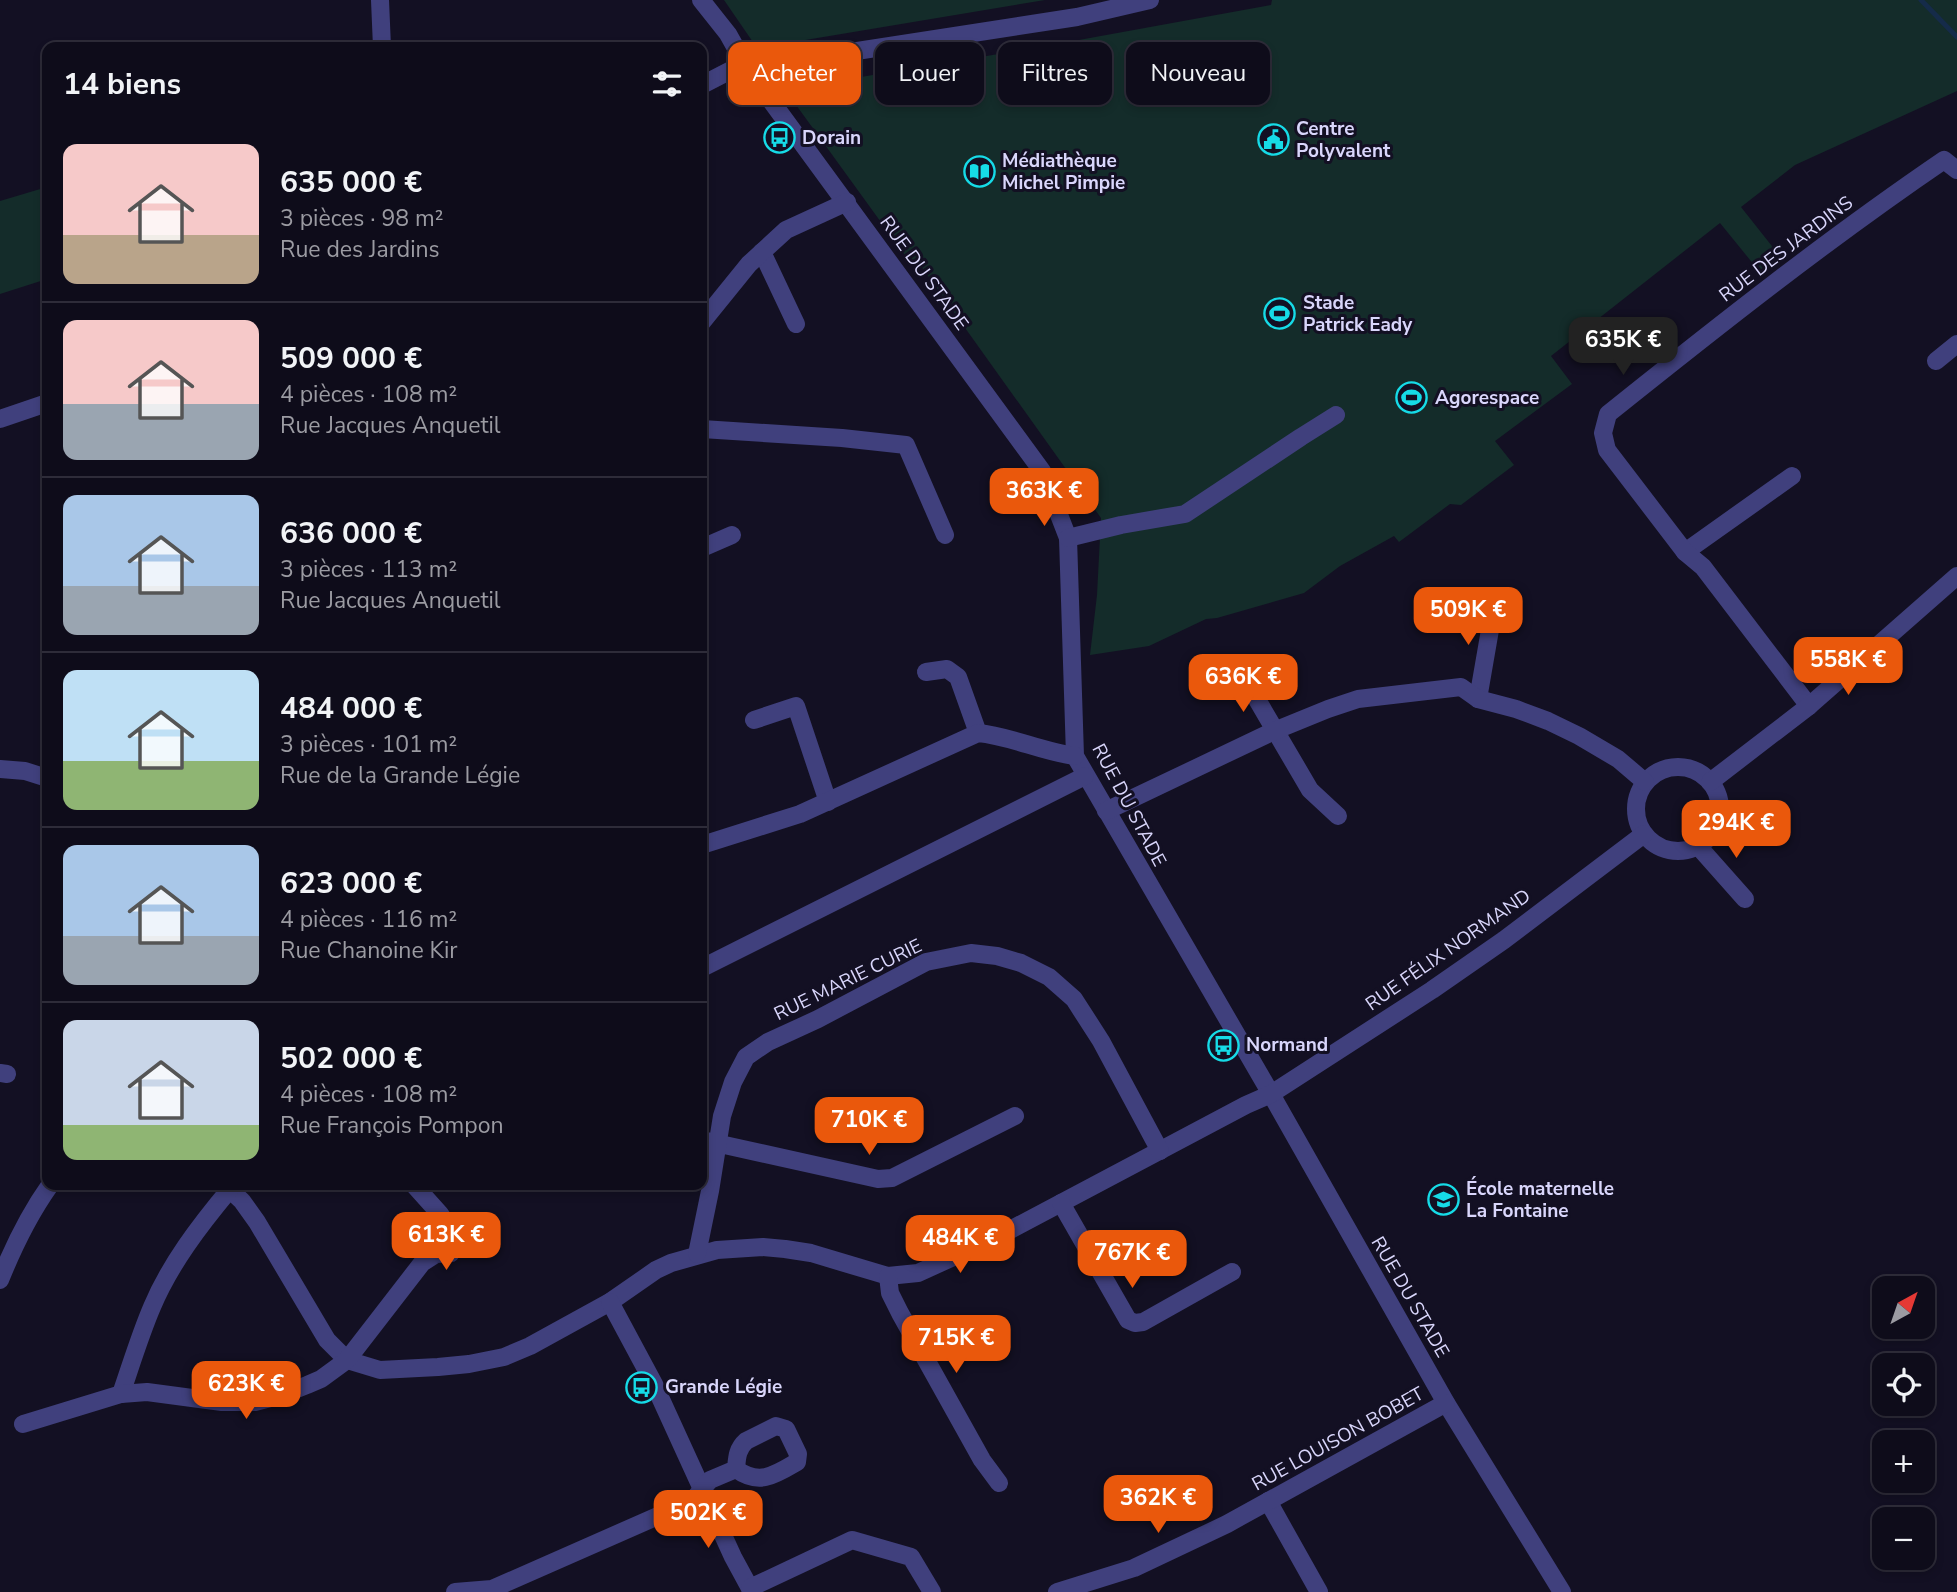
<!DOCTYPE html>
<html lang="fr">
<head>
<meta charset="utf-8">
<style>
  :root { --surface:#0e0c1a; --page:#171523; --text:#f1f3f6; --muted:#9b9ba2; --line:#2e2c39; --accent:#ea580c }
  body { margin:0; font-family:"Nunito Sans",sans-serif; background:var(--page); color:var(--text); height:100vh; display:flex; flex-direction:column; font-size:26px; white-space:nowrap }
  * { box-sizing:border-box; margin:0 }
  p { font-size:23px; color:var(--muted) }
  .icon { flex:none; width:38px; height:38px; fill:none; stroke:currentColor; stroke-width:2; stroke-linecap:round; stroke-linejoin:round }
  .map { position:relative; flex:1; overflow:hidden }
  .side { position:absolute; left:42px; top:42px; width:665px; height:1148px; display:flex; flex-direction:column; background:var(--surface); border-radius:14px; box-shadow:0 4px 10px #0003,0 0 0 2px var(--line) }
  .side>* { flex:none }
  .top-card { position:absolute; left:728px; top:42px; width:665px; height:63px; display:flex; gap:14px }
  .needle { width:46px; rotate:40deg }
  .buttons { position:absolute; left:1872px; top:1276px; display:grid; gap:14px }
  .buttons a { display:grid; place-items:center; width:63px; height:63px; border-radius:14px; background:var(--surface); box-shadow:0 4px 10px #0003,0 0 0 2px var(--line); font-size:35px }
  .price { position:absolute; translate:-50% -60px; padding:0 16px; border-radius:14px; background:var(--accent); color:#fff; font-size:23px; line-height:46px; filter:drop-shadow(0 2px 4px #0008) }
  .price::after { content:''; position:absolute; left:50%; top:42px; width:21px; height:16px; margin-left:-10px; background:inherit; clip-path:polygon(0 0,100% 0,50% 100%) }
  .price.current { background:#222; color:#fff }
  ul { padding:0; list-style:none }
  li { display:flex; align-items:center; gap:21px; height:175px; padding:0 21px }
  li+li { border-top:2px solid var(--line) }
  li span { display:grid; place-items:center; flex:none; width:196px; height:140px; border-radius:14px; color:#555 }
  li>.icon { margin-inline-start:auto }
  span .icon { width:84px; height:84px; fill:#fffc; stroke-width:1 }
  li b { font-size:30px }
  h2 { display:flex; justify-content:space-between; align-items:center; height:84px; padding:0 21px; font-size:30px }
  .tag { padding:0 24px; border-radius:14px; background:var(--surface); box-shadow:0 4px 10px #0003,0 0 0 2px var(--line); font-size:24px; line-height:63px }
  .tag.current { background:var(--accent); color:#fff }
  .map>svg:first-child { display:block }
  .green { fill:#142c2a }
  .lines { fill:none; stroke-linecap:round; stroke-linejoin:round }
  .stream { stroke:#152b49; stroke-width:5 }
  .minor { stroke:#40407d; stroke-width:18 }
  .labels { text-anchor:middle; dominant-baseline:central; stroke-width:6; stroke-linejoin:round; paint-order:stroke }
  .poi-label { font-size:19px; font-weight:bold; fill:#d9d6fb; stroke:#131023; text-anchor:start }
  .street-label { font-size:19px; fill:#d9d6fb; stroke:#131023 }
</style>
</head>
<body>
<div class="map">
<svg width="1957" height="1592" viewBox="0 0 1957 1592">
  <rect width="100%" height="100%" fill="#131023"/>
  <!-- green -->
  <g class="green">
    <polygon points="724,0 1045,0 757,48"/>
    <path d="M 1272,0 L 1957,0 L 1957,91 L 1795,165 L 1741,207 L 1779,255 L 1759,271 L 1720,223 L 1551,356 L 1572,384 L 1495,441 L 1514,465 L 1461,505 L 1450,504 L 1399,542 L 1394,536 L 1340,566 L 1304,593 L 1217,618 L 1206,619 L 1149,646 L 1090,655 L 1097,595 L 1101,518 L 918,262 L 912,265 L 791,98 C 791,86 794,82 805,77 L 813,85 L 1035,48 L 1271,5 Z"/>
    <polygon points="47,187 47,279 0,294 0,201"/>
  </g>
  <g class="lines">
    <!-- stream -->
    <polyline class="stream" points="1921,0 1957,37"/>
    <!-- minor -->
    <g class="minor">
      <polyline points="380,0 382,47"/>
      <polyline points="701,0 728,34 747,68 1042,471 1068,538 1075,756 1271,1094 1446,1403 1562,1592"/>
      <polyline points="702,85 735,68 747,68 1077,17 1150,0"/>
      <polyline points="762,252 796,324"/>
      <polyline points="702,322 749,264 786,230 847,202"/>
      <polyline points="1936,361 1957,344"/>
      <polyline points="0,419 47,403"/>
      <polyline points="702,429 842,438 906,445 945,535"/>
      <polyline points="1068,538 1121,525 1185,514 1301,437 1336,415"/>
      <polyline points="702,548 732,535"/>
      <polyline points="1685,552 1792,476"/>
      <polyline points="926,672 947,669 958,677 978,733"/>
      <polyline points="1245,679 1310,790 1338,816"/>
      <polyline points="1478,699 1495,601"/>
      <path d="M 1809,706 L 1703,567 L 1685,552 L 1607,450 L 1603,433 L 1608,414 C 1718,326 1828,239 1944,160 L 1957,170"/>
      <polyline points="754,720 796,706 828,802"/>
      <circle cx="1678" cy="809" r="42"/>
      <polyline points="0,769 25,771 47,778"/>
      <polyline points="1710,782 1809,706 1957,576"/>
      <polyline points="1106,811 1274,731 1328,709 1358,699 1461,687 1478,699 1516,709 1548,721 1579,736 1618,759 1645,782"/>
      <path d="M 702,845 L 800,814 L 978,733 C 1011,736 1042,752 1075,756"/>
      <polyline points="1698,846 1745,899"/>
      <polyline points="702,968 1085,776"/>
      <polyline points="0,1073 7,1074"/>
      <polyline points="702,1140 878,1179 892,1178 1015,1116"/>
      <polyline points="225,1185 242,1201 257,1222 327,1340 347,1360 380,1370 438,1367 469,1364 504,1357 530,1346 610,1302 656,1270 671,1263 717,1250 763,1247 785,1249 811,1253 888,1276 918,1273 993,1239 1246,1105 1271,1094 1432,990 1504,940 1644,834"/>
      <polyline points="1061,1203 1128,1320 1135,1323 1143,1322 1232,1272"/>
      <polyline points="697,1254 710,1191 722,1116 733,1082 746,1057 768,1042 818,1019 926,962 971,953 997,956 1021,963 1049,977 1074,999 1101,1041 1160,1151"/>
      <polyline points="888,1276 890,1293 900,1313 982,1460 999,1483"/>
      <path d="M 0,1280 C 14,1245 28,1216 50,1185"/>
      <polyline points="610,1302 654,1384 733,1557 752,1592"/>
      <path d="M 121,1394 C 131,1365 140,1335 152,1307 C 170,1264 200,1225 230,1189"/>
      <polyline points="23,1424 121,1394 147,1392 222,1402 255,1402 282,1395 307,1385 321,1379 347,1360 422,1263 436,1254 451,1253 454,1235 440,1214 414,1185"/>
      <polyline points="1268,1501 1319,1592"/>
      <polyline points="750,1588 852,1540 911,1557 932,1592"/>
      <path d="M 455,1592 L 492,1589 L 692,1501 L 710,1480 L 736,1469 C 737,1458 737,1449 746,1441 L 776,1426 L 786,1429 L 798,1454 L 797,1462 C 775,1475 759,1486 736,1469"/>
      <polyline points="1057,1592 1134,1568 1227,1524 1446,1403"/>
    </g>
  </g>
  <!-- icons -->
  <defs>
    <symbol id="bus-ring" viewBox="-11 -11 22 22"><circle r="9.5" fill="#131023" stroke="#16dbe7" stroke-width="1.5"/><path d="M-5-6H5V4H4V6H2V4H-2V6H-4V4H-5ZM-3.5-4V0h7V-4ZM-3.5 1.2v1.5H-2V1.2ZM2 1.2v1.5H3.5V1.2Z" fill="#16dbe7"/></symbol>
    <symbol id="civic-ring" viewBox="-11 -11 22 22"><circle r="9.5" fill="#131023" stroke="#16dbe7" stroke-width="1.5"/><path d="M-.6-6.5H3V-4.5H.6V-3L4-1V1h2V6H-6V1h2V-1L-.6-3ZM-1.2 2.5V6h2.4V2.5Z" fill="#16dbe7"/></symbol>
    <symbol id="library-ring" viewBox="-11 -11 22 22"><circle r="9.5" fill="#131023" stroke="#16dbe7" stroke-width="1.5"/><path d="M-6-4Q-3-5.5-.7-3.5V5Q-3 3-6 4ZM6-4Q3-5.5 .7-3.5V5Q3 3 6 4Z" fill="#16dbe7"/></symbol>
    <symbol id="stadium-ring" viewBox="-11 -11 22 22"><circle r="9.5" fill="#131023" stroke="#16dbe7" stroke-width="1.5"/><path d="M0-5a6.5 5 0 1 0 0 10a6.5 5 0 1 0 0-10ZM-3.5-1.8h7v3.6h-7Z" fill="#16dbe7"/></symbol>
    <symbol id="school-ring" viewBox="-11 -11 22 22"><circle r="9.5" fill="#131023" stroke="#16dbe7" stroke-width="1.5"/><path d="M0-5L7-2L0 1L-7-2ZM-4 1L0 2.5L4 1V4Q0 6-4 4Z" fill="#16dbe7"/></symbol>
  </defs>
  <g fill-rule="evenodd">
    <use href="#bus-ring" x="762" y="120" width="35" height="35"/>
    <use href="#civic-ring" x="1256" y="122" width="35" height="35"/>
    <use href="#library-ring" x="962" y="154" width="35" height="35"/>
    <use href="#stadium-ring" x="1262" y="296" width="35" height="35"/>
    <use href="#stadium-ring" x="1394" y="380" width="35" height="35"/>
    <use href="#bus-ring" x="1206" y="1028" width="35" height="35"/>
    <use href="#school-ring" x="1426" y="1182" width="35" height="35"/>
    <use href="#bus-ring" x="624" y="1370" width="35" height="35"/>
  </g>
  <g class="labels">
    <!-- poi labels -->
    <g class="poi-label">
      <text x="1296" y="129">Centre<tspan x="1296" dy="22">Polyvalent</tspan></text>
      <text x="802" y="138">Dorain</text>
      <text x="1002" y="161">Médiathèque<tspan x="1002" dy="22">Michel Pimpie</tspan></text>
      <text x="1303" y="303">Stade<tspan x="1303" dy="22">Patrick Eady</tspan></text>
      <text x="1435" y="398">Agorespace</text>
      <text x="1246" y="1045">Normand</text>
      <text x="1466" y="1189">École maternelle<tspan x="1466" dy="22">La Fontaine</tspan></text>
      <text x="665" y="1387">Grande Légie</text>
    </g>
    <!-- street labels -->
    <g class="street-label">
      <text transform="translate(1786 249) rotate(-37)">RUE DES JARDINS</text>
      <text transform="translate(924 273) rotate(54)">RUE DU STADE</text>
      <text transform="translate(1129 805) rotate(62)">RUE DU STADE</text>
      <text transform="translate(1448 950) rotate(-35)">RUE FÉLIX NORMAND</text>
      <text transform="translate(848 980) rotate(-26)">RUE MARIE CURIE</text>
      <text transform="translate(1410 1297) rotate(60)">RUE DU STADE</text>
      <text transform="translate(1338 1439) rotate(-29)">RUE LOUISON BOBET</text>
    </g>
  </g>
</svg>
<div class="buttons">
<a><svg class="needle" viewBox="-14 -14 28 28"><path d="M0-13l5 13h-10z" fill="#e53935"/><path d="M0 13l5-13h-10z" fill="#9b9ba2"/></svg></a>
<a><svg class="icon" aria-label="locate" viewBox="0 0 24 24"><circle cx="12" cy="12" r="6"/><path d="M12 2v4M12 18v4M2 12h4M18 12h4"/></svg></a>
<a>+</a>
<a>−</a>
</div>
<b class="price current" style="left:1623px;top:377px">635K €</b>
<b class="price" style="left:1044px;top:528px">363K €</b>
<b class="price" style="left:1468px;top:647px">509K €</b>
<b class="price" style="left:1848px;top:697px">558K €</b>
<b class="price" style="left:1243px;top:714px">636K €</b>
<b class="price" style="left:1736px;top:860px">294K €</b>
<b class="price" style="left:869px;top:1157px">710K €</b>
<b class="price" style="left:446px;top:1272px">613K €</b>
<b class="price" style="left:960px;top:1275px">484K €</b>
<b class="price" style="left:1132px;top:1290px">767K €</b>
<b class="price" style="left:956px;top:1375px">715K €</b>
<b class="price" style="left:246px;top:1421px">623K €</b>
<b class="price" style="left:1158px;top:1535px">362K €</b>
<b class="price" style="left:708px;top:1550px">502K €</b>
<div class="top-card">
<a class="tag current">Acheter</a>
<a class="tag">Louer</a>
<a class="tag">Filtres</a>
<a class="tag">Nouveau</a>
</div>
<section class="side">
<h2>14 biens<svg class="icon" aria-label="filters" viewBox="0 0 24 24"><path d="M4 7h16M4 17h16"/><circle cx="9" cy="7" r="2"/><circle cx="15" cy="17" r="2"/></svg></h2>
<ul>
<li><span style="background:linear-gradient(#f6c9c9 65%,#b9a48a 0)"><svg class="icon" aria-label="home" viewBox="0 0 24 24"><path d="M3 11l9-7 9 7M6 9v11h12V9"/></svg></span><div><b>635 000 €</b><p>3 pièces · 98 m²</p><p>Rue des Jardins</p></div></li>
<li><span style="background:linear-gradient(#f6c9c9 60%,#9aa5b1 0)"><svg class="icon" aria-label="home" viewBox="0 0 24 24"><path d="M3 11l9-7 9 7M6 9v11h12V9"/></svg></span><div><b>509 000 €</b><p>4 pièces · 108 m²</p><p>Rue Jacques Anquetil</p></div></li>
<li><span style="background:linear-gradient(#a9c7e8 65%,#9aa5b1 0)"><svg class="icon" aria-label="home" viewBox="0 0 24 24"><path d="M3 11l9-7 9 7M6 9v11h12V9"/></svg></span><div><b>636 000 €</b><p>3 pièces · 113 m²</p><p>Rue Jacques Anquetil</p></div></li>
<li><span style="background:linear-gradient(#bfe0f5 65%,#8fb573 0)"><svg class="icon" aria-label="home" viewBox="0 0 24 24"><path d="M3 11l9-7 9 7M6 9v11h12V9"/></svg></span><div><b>484 000 €</b><p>3 pièces · 101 m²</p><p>Rue de la Grande Légie</p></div></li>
<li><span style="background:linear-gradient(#a9c7e8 65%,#9aa5b1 0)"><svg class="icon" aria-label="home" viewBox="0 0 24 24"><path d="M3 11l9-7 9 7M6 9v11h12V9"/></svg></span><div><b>623 000 €</b><p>4 pièces · 116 m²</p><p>Rue Chanoine Kir</p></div></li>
<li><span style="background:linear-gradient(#c9d6e8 75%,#8fb573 0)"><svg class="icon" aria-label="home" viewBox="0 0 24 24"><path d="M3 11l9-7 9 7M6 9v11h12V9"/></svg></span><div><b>502 000 €</b><p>4 pièces · 108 m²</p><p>Rue François Pompon</p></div></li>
</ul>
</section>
</div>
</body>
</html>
